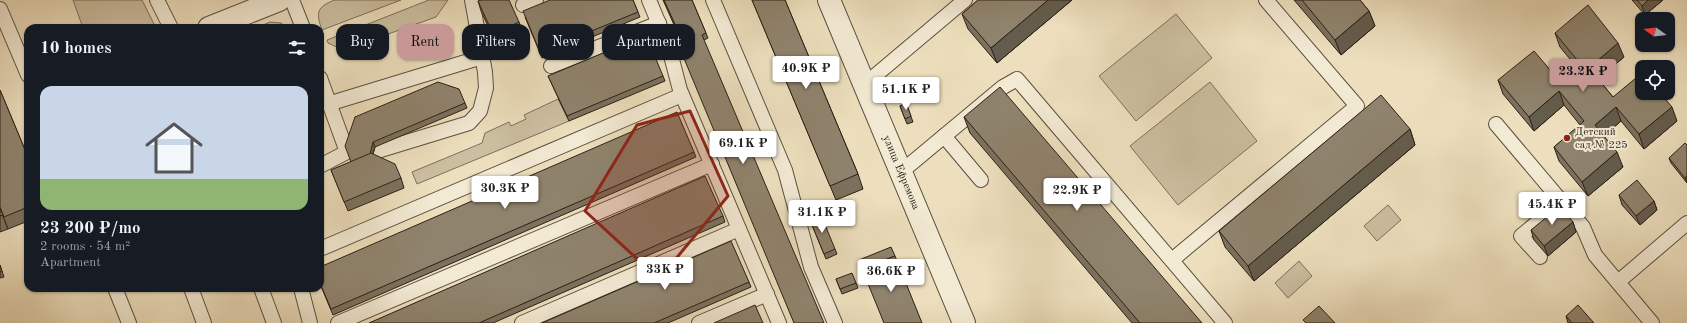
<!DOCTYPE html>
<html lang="en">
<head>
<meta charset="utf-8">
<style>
  :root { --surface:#171b24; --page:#242831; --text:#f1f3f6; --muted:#9ea1a6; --accent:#c59692 }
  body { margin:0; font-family:"Old Standard TT",serif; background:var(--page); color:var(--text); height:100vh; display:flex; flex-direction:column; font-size:15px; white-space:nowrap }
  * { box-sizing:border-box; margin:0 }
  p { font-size:13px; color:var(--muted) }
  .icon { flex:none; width:22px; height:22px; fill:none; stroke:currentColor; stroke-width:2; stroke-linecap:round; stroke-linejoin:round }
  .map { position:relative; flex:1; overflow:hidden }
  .drawer { position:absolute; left:24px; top:24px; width:300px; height:268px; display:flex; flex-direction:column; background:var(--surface); border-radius:12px; box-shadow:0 1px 3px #0004 }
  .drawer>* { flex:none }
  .top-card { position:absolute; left:336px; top:24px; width:380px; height:36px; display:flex; gap:8px }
  .needle { width:26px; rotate:285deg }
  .controls { position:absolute; left:1635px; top:12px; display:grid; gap:8px }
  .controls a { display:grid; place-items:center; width:40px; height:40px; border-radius:8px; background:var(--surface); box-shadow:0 1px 3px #0004; font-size:20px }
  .price { position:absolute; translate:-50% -34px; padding:0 9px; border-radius:4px; background:#fff; color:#222; font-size:13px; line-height:26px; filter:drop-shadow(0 1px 2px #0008) }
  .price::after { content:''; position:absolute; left:50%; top:24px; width:12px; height:9px; margin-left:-6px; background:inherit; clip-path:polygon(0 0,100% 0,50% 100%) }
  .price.current { background:var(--accent); color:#111 }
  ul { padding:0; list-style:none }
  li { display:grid; align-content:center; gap:8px; height:212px; padding:0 16px }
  li span { display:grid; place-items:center; height:124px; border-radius:12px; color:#555 }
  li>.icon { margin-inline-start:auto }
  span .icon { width:72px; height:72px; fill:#fffc; stroke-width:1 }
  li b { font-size:17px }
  h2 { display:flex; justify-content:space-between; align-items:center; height:48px; padding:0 16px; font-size:17px }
  .tag { padding:0 14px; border-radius:12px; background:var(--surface); box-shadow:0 1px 3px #0004; font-size:14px; line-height:36px }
  .tag.current { background:var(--accent); color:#111 }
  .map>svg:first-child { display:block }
  .green { fill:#ccbfa1; stroke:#7b705c }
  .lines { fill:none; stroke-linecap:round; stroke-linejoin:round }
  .service-casing { stroke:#5b5040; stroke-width:16 }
  .minor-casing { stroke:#5b5040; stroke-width:24 }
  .tertiary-casing { stroke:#5b5040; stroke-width:24 }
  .service { stroke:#f3ead4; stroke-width:14 }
  .minor { stroke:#f3ead4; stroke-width:22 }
  .tertiary { stroke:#f3ead4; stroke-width:22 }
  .wall { fill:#7b715e; stroke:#2a2016 }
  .shaded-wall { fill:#645c4c; stroke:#2a2016 }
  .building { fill:#8f836d; stroke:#2a2016 }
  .marked { fill:#8f2418; fill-opacity:0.2; stroke:#8f2418; stroke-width:3; stroke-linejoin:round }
  .poi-dot { fill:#8f2418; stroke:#f3ead4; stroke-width:1.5 }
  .labels { text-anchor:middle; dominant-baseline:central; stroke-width:4; stroke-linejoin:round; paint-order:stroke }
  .poi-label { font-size:11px; fill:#2a2016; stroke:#f3ead4; text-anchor:start }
  .street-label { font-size:11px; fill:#2a2016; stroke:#f3ead4 }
</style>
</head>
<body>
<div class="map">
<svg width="1687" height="323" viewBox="0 0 1687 323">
  <rect width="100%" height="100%" fill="#eddfbd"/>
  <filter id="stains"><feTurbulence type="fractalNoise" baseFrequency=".005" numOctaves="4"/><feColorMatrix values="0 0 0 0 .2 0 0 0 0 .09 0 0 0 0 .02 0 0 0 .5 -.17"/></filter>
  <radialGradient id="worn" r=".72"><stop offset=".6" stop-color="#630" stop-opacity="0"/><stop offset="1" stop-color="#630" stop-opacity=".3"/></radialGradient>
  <!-- green -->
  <g class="green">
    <polygon points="73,0 142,0 156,28 83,28"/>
    <path d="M 335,0 L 401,0 L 322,30 C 316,13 316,7 335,0 Z"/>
    <polygon points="429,0 448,0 436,17 343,50 328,43 327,40"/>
    <polygon points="1176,14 1212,58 1136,121 1099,76"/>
    <polygon points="270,22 281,23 287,28 256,28"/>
    <polygon points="1210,82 1257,141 1178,205 1130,146"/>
    <polygon points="558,99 569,121 417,184 412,172 482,143 485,133 509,122 511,126 526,119 524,115"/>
    <polygon points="1388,205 1401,220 1377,241 1364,226"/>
    <polygon points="1299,261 1312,276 1288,298 1275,283"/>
  </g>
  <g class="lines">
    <defs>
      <g id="service">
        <polyline points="157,0 171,28"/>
        <polyline points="292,0 303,28"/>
        <polyline points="649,0 669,48 680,90 779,323"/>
        <polyline points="713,0 785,170 811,267 835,323"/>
        <polyline points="523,5 536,0"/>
        <polyline points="0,9 28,75"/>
        <polyline points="551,66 659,23"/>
        <polyline points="320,78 347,152 320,166"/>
        <polyline points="864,85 965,0"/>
        <polyline points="328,104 482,57"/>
        <polyline points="1496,124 1583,227 1595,255 1652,323"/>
        <polyline points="944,136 981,180"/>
        <polyline points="374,152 469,123 480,111 486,88 485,72 472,0"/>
        <polyline points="901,172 1003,87 1017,79 1225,323"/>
        <polyline points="320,249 682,95"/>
        <polyline points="1540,257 1521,236 1562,202"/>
        <polyline points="1172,260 1357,106 1266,0"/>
        <polyline points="1618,282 1687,223"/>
        <polyline points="115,288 129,323"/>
        <polyline points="191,288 204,323"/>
        <polyline points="261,288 274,323"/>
        <polyline points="301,288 310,323"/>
        <polyline points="338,323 712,164"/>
        <polyline points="522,323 739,229"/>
        <polyline points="699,323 767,294"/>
      </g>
      <polyline id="minor" points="209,28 279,0"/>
      <g id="tertiary">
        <path id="s1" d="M 829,0 L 964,323"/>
      </g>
    </defs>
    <!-- service casing -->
    <use href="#service" class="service-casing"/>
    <!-- minor casing -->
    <use href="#minor" class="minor-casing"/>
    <!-- tertiary casing -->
    <use href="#tertiary" class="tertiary-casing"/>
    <!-- service -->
    <use href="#service" class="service"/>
    <!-- minor -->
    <use href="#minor" class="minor"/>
    <!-- tertiary -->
    <use href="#tertiary" class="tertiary"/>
  </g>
  <!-- wall -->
  <g class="wall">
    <polygon points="633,0 640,17 542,58 525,17"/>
    <polygon points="663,0 692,0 708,38 704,40 682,43"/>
    <polygon points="752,0 785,0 858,174 863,189 836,200"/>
    <polygon points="978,0 1072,0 997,63 968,29 962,14"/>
    <polygon points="1294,0 1360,0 1369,11 1375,26 1341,55"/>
    <polygon points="1632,0 1663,0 1645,15"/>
    <polygon points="478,1 519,22 523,32 496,44 481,11"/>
    <polygon points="1555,33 1624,57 1598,79 1613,97 1677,121 1644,149 1621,121 1604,136 1623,167 1588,196 1559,161 1554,147 1580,125 1564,105 1534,131 1503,94 1498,80 1557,78 1574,64 1560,47"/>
    <polygon points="548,76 663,76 665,81 569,121"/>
    <polygon points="0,90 28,157 28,221 8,229 0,209"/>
    <polygon points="465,103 467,108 375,147 373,154 401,178 404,188 348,211 331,170 351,162 355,117"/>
    <polygon points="906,103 913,122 907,124 900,106"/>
    <polygon points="964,117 1202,323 1132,323 970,133"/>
    <polygon points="1410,129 1415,145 1254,281 1225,247 1219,231"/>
    <polygon points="1687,145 1687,183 1671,163 1669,158"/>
    <polygon points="694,152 696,157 333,315 320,284 320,267"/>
    <polygon points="1619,195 1654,201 1657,210 1640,225 1622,205"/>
    <polygon points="0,209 8,229 0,232"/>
    <polygon points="723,216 725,222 493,323 369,323"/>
    <polygon points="1573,222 1576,232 1548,256 1534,240 1531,230"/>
    <polygon points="812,225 835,249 837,254 826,259"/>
    <polygon points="0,265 4,277 0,278"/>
    <polygon points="836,279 856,283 858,288 842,294"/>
    <polygon points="749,282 751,287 668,323 542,323"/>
    <polygon points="1566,316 1594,323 1568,323"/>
  </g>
  <!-- shaded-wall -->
  <g class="shaded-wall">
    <polygon points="1048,0 1072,0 997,63 991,48"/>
    <polygon points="1648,0 1663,0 1645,15 1642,6"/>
    <polygon points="1369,11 1375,26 1341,55 1335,40"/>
    <polygon points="1618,43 1624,57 1594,82 1589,68"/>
    <polygon points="1559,91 1564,105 1534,131 1529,117"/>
    <polygon points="1616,107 1621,121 1600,139 1595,125"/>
    <polygon points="1672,107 1677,121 1644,149 1639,134"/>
    <polygon points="1410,129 1415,145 1254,281 1248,266"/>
    <polygon points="373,142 375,147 370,165 368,159"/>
    <polygon points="1617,152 1623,167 1588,196 1582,182"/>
    <polygon points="1687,176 1687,183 1685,178"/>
    <polygon points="1654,201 1657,210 1640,225 1636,216"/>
    <polygon points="1573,222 1576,232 1548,256 1544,246"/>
  </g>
  <!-- building -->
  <g class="building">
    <polygon points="481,0 509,0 519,22 493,34 478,1"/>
    <polygon points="550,0 633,0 638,12 540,52 523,11"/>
    <polygon points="664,0 692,0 706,33 702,35 824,323 794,323 678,44 683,42"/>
    <polygon points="752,0 785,0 858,174 830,186"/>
    <polygon points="978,0 1048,0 991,48 962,14"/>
    <polygon points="1302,0 1360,0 1369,11 1335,40"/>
    <polygon points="1637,0 1648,0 1642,6"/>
    <polygon points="1588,5 1618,43 1589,68 1613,97 1642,73 1642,93 1660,93 1672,107 1639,134 1616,107 1595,125 1617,152 1582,182 1554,147 1584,121 1559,91 1529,117 1498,80 1534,51 1557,78 1578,61 1555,33"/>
    <polygon points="646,35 663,76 567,116 548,76"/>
    <polygon points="438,82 459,89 465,103 373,142 370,154 351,162 345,146 355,117"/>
    <polygon points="1000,87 1202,323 1140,323 964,117"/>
    <polygon points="0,90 28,157 28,207 4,217 0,207"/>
    <polygon points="1381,95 1410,129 1248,266 1219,231"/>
    <polygon points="906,103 911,116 905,119 900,106"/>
    <polygon points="677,112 694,152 331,309 320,283 320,267"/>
    <polygon points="1685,143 1687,145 1687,176 1685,178 1669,158"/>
    <polygon points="371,153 395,164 401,178 344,202 331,170"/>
    <polygon points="705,176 723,216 479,323 369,323"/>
    <polygon points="1637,180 1654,201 1636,216 1619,195"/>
    <polygon points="1560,206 1573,222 1544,246 1531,230"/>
    <polygon points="0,209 3,215 0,216"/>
    <polygon points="821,215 835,249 824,254 810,220"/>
    <polygon points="731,241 749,282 654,323 542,323"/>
    <polygon points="891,247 895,256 862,269 864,273 859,260"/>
    <polygon points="895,256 922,323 884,323 862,269"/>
    <polygon points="0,265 2,271 0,272"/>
    <polygon points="852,273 856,283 840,289 836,279"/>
    <polygon points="755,305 763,323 714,323"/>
    <polygon points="1578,305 1594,323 1572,323 1566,316"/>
    <polygon points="1319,306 1335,323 1306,323 1303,320"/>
  </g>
  <!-- marked area -->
  <path class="marked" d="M 690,111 L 728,196 L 659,279 L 585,211 L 637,125 Z"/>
  <!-- markers -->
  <circle class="poi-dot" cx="1567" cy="138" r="4"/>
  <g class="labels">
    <!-- poi labels -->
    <g class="poi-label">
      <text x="1575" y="132">Детский<tspan x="1575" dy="13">сад № 225</tspan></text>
    </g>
    <!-- street labels -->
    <g class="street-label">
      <text stroke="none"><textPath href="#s1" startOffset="187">улица Ефремова</textPath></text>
    </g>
  </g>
  <rect width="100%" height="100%" filter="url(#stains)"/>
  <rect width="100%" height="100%" fill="url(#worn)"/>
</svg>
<div class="controls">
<a><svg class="needle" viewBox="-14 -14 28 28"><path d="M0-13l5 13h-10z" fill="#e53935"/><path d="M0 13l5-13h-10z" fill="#9ea1a6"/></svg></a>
<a><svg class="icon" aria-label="locate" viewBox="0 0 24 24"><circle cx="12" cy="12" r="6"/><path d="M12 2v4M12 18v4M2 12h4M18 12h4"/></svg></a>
</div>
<b class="price" style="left:806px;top:90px">40.9K ₽</b>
<b class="price current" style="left:1583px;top:93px">23.2K ₽</b>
<b class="price" style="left:906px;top:111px">51.1K ₽</b>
<b class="price" style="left:743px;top:165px">69.1K ₽</b>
<b class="price" style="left:505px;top:210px">30.3K ₽</b>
<b class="price" style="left:1077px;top:212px">22.9K ₽</b>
<b class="price" style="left:1552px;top:226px">45.4K ₽</b>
<b class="price" style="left:822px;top:234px">31.1K ₽</b>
<b class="price" style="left:665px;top:291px">33K ₽</b>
<b class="price" style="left:891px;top:293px">36.6K ₽</b>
<div class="top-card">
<a class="tag">Buy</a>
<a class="tag current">Rent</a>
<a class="tag">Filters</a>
<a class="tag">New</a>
<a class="tag">Apartment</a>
</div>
<section class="drawer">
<h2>10 homes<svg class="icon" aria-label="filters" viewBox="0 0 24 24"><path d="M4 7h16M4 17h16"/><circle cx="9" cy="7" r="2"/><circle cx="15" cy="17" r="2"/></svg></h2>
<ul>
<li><span style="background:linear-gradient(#c9d6e8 75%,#8fb573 0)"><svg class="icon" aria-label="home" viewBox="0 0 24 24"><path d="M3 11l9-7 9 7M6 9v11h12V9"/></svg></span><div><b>23 200 ₽/mo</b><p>2 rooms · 54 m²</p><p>Apartment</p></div></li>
</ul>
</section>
</div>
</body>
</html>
